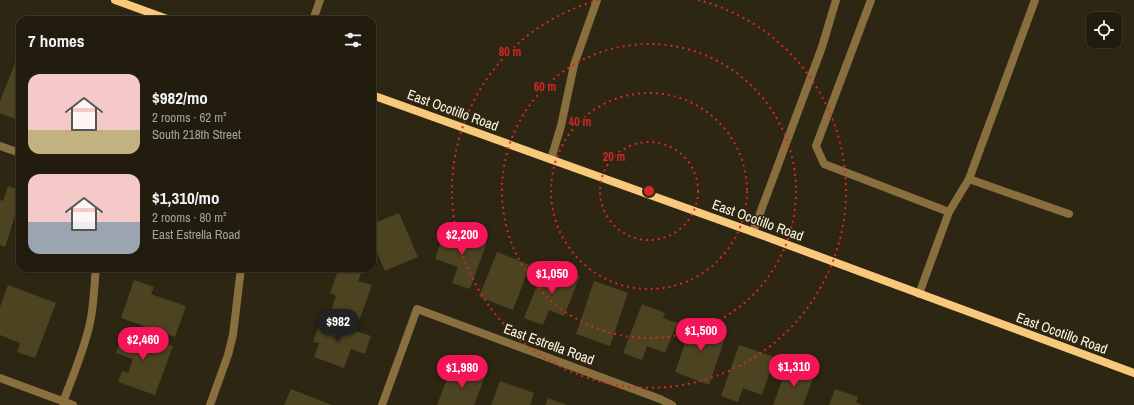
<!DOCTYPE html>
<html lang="en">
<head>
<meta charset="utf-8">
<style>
  :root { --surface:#211c0e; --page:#292517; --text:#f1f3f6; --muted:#a2a19e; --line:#3e3a2e; --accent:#f41558 }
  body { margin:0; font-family:"Archivo Narrow",sans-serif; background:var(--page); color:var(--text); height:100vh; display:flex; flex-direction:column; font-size:15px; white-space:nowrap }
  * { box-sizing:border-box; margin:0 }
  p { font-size:13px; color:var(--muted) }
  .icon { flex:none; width:22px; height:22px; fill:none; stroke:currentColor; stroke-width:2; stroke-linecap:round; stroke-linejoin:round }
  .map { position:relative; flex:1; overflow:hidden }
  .drawer { position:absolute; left:16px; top:16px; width:360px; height:256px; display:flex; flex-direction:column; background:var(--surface); border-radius:12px; box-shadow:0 1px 3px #0004,0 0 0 1px var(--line) }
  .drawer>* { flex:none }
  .buttons { position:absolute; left:1086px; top:12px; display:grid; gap:8px }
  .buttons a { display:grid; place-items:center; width:36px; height:36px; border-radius:8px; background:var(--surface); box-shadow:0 1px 3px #0004,0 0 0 1px var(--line); font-size:20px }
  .price { position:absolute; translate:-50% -34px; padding:0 9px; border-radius:14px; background:var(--accent); color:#fff; font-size:13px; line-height:26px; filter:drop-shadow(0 1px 2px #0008) }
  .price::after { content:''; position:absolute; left:50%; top:24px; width:12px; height:9px; margin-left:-6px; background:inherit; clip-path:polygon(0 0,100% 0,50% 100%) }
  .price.active { background:#222; color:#fff }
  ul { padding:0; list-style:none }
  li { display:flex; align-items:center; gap:12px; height:100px; padding:0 12px }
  li span { display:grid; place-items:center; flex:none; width:112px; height:80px; border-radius:12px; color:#555 }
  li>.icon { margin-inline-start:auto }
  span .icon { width:48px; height:48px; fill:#fffc; stroke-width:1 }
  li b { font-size:17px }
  h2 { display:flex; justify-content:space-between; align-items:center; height:48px; padding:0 12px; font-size:17px }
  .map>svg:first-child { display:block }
  .building { fill:#4c4320 }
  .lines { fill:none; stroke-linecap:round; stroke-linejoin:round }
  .service { stroke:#896e40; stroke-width:8 }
  .minor { stroke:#896e40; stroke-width:8 }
  .secondary { stroke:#f9c97b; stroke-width:8 }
  .ring { fill:none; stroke:#d62828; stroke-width:2; stroke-dasharray:2 4 }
  .labels { text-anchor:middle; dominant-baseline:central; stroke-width:3; stroke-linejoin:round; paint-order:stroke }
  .street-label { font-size:14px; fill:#fef5df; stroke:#2c2613 }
  .centre { fill:#d62828; stroke:#2c2613; stroke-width:2 }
  .ring-label { font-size:12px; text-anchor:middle; font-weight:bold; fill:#d62828; stroke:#2c2613; stroke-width:3; stroke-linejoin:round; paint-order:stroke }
</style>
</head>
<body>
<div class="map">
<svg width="1134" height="405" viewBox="0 0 1134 405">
  <rect width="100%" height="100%" fill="#2c2613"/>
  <!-- building -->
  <g class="building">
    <polygon points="17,58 20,59 20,121 0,113 0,101"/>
    <polygon points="8,186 20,190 20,215 16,213 5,247 0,245 0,200 3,201"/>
    <polygon points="399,213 418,257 385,271 372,241 372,224"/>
    <polygon points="446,228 487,242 470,289 452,283 458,267 435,259"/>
    <polygon points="497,252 530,265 513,310 479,297"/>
    <polygon points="339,268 363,268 358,281 372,285 359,321 331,311 336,296 330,293"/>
    <polygon points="544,268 559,274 561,269 580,276 564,316 549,310 543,325 524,318"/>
    <polygon points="134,280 154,287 151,294 186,306 175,337 121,318"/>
    <polygon points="594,281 628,293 610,346 576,334"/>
    <polygon points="8,285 56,303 35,358 17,352 20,343 0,335 0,307"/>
    <polygon points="642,304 665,313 663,318 677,323 665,353 647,346 642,360 623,353"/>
    <polygon points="321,319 371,336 365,354 351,349 344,368 314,357 319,343 313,342"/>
    <polygon points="693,320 727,332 709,385 675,372"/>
    <polygon points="124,328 173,346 155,395 118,382 122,371 128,373 133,359 116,353"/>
    <polygon points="739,345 775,357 762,395 743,388 738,402 721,396"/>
    <polygon points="470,367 486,374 474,405 437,405 448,376 464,382"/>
    <polygon points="787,367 814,376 803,405 773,405"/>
    <polygon points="500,381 534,393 530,405 491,405"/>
    <polygon points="291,389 332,405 284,405"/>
    <polygon points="835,389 858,397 856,402 862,405 829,405"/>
    <polygon points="548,398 567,405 545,405"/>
  </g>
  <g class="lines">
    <!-- service -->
    <g class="service">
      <polyline points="871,0 816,146 824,164 949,212"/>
      <polyline points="551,159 561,126 574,65 597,0"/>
      <polyline points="969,179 1069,214"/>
      <polyline points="753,232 822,47 836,0"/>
      <polyline points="919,294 949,212 969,179 1035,0"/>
    </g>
    <!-- minor -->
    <g class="minor">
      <polyline points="313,20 320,0"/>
      <polyline points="0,146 20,153"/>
      <polyline points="0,378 73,405"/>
      <path d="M 63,402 C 73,376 84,350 90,323 C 94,305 94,286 96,268"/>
      <polyline points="210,405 228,355 233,335 241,268"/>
      <polyline points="382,405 417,309 660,399 672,405"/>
    </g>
    <!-- secondary -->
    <g class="secondary">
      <polyline points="115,0 170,20"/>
      <polyline points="372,95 753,232 1134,373"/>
    </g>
  </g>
  <!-- distance rings -->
  <g class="ring">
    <circle cx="649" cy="191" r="49"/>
    <circle cx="649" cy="191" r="98"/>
    <circle cx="649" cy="191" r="147"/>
    <path d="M698 0A197 197 0 1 1 600 0"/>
  </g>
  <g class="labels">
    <!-- street labels -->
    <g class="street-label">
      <text transform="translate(453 110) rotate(20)">East Ocotillo Road</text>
      <text transform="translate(758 220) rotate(20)">East Ocotillo Road</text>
      <text transform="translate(1062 333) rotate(20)">East Ocotillo Road</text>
      <text transform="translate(549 344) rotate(20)">East Estrella Road</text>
    </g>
  </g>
  <circle cx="649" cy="191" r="6" class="centre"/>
  <g class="ring-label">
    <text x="510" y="56">80 m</text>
    <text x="545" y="91">60 m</text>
    <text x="580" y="126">40 m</text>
    <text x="614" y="161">20 m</text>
  </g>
</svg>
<div class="buttons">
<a><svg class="icon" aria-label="locate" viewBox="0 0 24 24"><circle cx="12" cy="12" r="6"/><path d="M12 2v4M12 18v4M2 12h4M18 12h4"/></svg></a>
</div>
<b class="price" style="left:462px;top:256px">$2,200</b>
<b class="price" style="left:552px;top:295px">$1,050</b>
<b class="price active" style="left:338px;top:343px">$982</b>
<b class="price" style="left:701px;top:352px">$1,500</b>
<b class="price" style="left:143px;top:361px">$2,460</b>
<b class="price" style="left:794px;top:388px">$1,310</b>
<b class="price" style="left:462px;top:389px">$1,980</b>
<section class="drawer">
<h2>7 homes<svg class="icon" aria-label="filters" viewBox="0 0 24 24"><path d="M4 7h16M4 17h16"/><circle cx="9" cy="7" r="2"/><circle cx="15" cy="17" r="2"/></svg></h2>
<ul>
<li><span style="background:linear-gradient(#f6c9c9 70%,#c2b280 0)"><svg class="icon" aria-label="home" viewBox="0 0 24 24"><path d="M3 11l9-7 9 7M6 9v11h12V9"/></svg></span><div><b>$982/mo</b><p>2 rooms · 62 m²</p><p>South 218th Street</p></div></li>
<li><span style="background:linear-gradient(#f6c9c9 60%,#9aa5b1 0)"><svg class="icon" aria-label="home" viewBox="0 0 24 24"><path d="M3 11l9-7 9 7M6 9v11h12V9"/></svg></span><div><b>$1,310/mo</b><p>2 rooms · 80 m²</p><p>East Estrella Road</p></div></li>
</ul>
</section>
</div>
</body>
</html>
